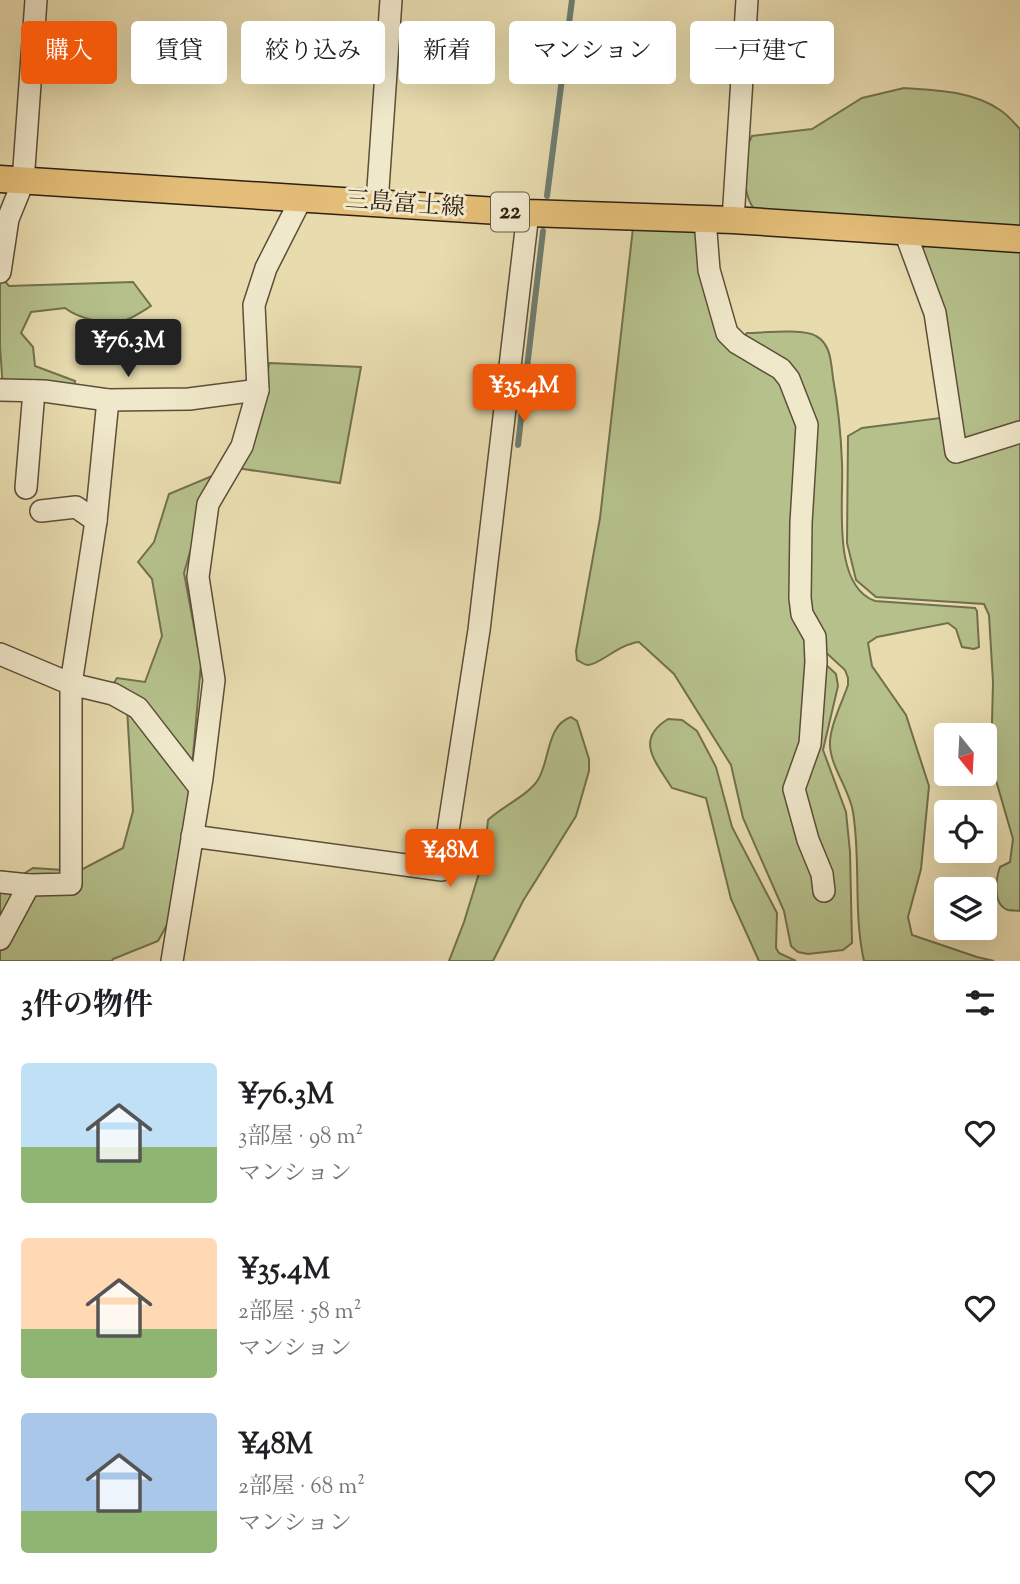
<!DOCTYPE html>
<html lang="ja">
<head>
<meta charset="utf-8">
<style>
  :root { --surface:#fff; --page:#f2f2f2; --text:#202124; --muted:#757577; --accent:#ea580c }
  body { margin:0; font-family:"Sorts Mill Goudy","Noto Serif JP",serif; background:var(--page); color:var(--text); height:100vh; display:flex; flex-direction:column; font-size:26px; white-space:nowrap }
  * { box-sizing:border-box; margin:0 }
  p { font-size:23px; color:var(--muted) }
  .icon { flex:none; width:38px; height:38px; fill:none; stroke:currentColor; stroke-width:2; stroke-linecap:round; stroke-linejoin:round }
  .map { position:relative; height:961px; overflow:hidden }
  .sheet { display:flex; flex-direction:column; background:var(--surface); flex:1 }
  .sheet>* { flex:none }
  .top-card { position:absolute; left:21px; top:21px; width:978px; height:63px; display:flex; gap:14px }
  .needle { width:46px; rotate:162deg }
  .tools { position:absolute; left:934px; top:723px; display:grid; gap:14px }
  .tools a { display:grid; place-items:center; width:63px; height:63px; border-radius:7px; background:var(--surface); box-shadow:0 7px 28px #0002; font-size:35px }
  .price { position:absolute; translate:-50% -60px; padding:0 16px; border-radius:7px; background:var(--accent); color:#fff; font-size:23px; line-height:46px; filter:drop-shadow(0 2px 4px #0008) }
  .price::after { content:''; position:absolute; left:50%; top:42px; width:21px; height:16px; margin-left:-10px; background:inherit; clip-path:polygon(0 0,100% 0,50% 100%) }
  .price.active { background:#222; color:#fff }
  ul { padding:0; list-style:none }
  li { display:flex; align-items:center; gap:21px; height:175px; padding:0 21px }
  li span { display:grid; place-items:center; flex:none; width:196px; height:140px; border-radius:7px; color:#555 }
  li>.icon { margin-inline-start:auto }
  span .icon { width:84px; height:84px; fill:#fffc; stroke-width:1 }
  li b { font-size:30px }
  h2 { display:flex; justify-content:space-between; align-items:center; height:84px; padding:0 21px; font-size:30px }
  .pill { padding:0 24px; border-radius:7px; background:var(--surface); box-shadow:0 7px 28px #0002; font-size:24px; line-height:63px }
  .pill.active { background:var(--accent); color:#fff }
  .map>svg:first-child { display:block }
  .green { fill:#b5c08b; stroke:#72704e; stroke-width:2 }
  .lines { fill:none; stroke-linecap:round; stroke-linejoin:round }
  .stream { stroke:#6e7d70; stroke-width:6 }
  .minor-casing { stroke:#5d4e38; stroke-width:24 }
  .major-casing { stroke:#2f1f11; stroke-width:29 }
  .minor { stroke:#f0e8cb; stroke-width:21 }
  .major { stroke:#e4be78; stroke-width:26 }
  .labels { text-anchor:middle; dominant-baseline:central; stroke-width:6; stroke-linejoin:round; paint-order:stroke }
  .shield { fill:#f0e8cb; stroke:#695b49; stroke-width:2 }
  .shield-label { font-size:23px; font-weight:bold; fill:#2f1f11 }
  .street-label { font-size:24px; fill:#2f1f11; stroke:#f0e8cb }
</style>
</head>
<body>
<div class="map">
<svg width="1020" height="961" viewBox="0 0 1020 961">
  <rect width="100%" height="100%" fill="#e8dcaf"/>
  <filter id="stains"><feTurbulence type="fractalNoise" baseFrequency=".00286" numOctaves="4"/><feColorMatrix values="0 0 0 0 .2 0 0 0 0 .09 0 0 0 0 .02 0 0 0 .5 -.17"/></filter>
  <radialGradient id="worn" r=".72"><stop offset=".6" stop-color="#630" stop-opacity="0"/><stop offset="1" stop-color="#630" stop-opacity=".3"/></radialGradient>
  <!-- green -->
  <g class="green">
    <path d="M 904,88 C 936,90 973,91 1000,110 C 1008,115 1014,123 1020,129 L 1020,226 L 756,211 C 741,196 742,153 752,136 L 812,129 L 862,98 Z"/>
    <path d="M 633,228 L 693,229 L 697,232 L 722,333 L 784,380 L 802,427 L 796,599 L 822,661 L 836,674 L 838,686 L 823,750 L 846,812 L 850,852 L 852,943 L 843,950 L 808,954 L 798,952 L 791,946 L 784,911 L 743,818 L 731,765 L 674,674 L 639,642 C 619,644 599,665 588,665 C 584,665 581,662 577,660 L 576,651 L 600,518 Z"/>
    <path d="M 927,243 L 1020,248 L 1020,911 C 1016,910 1012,911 1008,910 C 992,905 996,878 1000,867 L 1010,862 L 1013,839 L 991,763 L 993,682 L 989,615 L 984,604 L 876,597 L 856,580 L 847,543 L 848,436 L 862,428 L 957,416 L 920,252 Z"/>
    <path d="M 0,276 L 9,286 L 133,282 L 151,306 C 143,311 134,317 126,320 C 109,326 79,319 65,308 L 31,312 L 21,333 L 33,347 L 35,366 L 75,381 L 74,391 L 3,390 L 0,346 Z"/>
    <path d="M 747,333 C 762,333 803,328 816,336 C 831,344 831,363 833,378 C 838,406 841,435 842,463 C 844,501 831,585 875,601 L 975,608 L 977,611 L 979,647 L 974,649 L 962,647 L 956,629 L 948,623 L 877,637 L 868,643 L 872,666 L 906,715 L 929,786 L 921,869 L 908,917 L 912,935 L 977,957 L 994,961 L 864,961 C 853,912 861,861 853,812 C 850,791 831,767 830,746 C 829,727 842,703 848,685 L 848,678 L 845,670 L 821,648 L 805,599 L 813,422 L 744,336 Z"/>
    <polygon points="269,363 361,367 340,483 236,468 262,416"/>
    <polygon points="212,476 184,573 201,664 188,813 172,916 158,941 113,959 112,961 0,961 0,889 33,868 79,871 123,848 133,811 127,708 110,689 117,678 145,682 162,636 152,579 138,562 154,542 169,494"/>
    <path d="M 571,717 L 577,721 L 589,759 L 589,771 L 576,816 L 523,901 L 493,961 L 449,961 L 464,922 L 484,857 L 488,820 C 501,807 531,794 539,778 C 550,758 547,725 571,717 Z"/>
    <path d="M 668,719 L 682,720 L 697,731 L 716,767 L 732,827 L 777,913 L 776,948 L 779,953 L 796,961 L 759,961 L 731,899 L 706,798 L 672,788 C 656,762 634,740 668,719 Z"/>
  </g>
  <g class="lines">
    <!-- stream -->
    <g class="stream">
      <polyline points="547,196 572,0"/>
      <polyline points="518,445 543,231"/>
    </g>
    <defs>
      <g id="minor">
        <polyline points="377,203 391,0"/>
        <polyline points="705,219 709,270 727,333 737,343 781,369 789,379 807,425 801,523 800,598 802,614 815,637 816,662 810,744 794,789 808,840 822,874 824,891"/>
        <polyline points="733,220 747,0"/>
        <polyline points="905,232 935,313 956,452 1020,432"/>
        <polyline points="0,272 8,219 23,182 36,0"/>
        <polyline points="0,390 44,391 108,400 189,399 258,390"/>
        <polyline points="26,488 34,391"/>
        <polyline points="41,511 76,507 96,521"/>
        <polyline points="0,654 71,684 96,521 108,400"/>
        <polyline points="192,836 442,870 479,630 528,213"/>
        <polyline points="0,882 29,885 71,884 71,684 113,694 138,708 200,788"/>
        <polyline points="0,939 29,885"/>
        <polyline points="172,961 202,778 214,680 198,577 208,504 242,446 258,390 254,305 266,268 301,199"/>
      </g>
      <polyline id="major" points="0,179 528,213 733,220 1020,239"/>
    </defs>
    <!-- minor casing -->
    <use href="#minor" class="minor-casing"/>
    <!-- major casing -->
    <use href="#major" class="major-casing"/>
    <!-- minor -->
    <use href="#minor" class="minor"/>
    <!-- major -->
    <use href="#major" class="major"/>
  </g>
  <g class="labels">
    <!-- shield labels -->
    <rect class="shield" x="491" y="192.5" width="38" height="39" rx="5"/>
    <g class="shield-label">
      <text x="510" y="212">22</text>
    </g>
    <!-- street labels -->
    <g class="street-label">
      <text transform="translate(405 205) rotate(4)">三島富士線</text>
    </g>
  </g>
  <rect width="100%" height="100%" filter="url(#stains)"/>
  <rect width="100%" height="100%" fill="url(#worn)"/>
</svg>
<div class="tools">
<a><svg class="needle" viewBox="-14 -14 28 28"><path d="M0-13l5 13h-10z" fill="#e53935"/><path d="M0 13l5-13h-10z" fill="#757577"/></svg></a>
<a><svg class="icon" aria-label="locate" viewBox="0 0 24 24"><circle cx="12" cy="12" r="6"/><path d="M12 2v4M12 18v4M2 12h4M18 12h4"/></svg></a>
<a><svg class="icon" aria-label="layers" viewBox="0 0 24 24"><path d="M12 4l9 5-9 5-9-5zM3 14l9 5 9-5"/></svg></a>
</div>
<b class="price active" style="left:128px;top:379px">¥76.3M</b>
<b class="price" style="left:524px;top:424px">¥35.4M</b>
<b class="price" style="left:450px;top:889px">¥48M</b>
<div class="top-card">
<a class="pill active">購入</a>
<a class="pill">賃貸</a>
<a class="pill">絞り込み</a>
<a class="pill">新着</a>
<a class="pill">マンション</a>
<a class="pill">一戸建て</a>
</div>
</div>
<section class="sheet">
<h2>3件の物件<svg class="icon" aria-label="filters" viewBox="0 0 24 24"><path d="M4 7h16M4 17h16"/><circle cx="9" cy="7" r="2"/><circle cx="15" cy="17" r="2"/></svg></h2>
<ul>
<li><span style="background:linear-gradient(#bfe0f5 60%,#8fb573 0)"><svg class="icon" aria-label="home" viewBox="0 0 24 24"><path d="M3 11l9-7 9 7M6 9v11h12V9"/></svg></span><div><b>¥76.3M</b><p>3部屋 · 98 m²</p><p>マンション</p></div><svg class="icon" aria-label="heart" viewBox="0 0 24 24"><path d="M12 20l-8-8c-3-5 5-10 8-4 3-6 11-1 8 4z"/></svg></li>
<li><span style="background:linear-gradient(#ffd9b3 65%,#8fb573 0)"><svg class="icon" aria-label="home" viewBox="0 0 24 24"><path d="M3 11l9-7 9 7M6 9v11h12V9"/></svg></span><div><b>¥35.4M</b><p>2部屋 · 58 m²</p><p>マンション</p></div><svg class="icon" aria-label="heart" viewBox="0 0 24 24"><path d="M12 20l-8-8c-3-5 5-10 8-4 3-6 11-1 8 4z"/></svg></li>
<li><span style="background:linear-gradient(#a9c7e8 70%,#8fb573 0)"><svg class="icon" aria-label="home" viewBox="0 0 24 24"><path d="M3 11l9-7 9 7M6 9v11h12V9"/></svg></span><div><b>¥48M</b><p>2部屋 · 68 m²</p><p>マンション</p></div><svg class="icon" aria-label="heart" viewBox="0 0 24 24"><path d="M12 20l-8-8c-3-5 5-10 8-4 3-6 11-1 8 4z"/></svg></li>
</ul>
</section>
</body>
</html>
